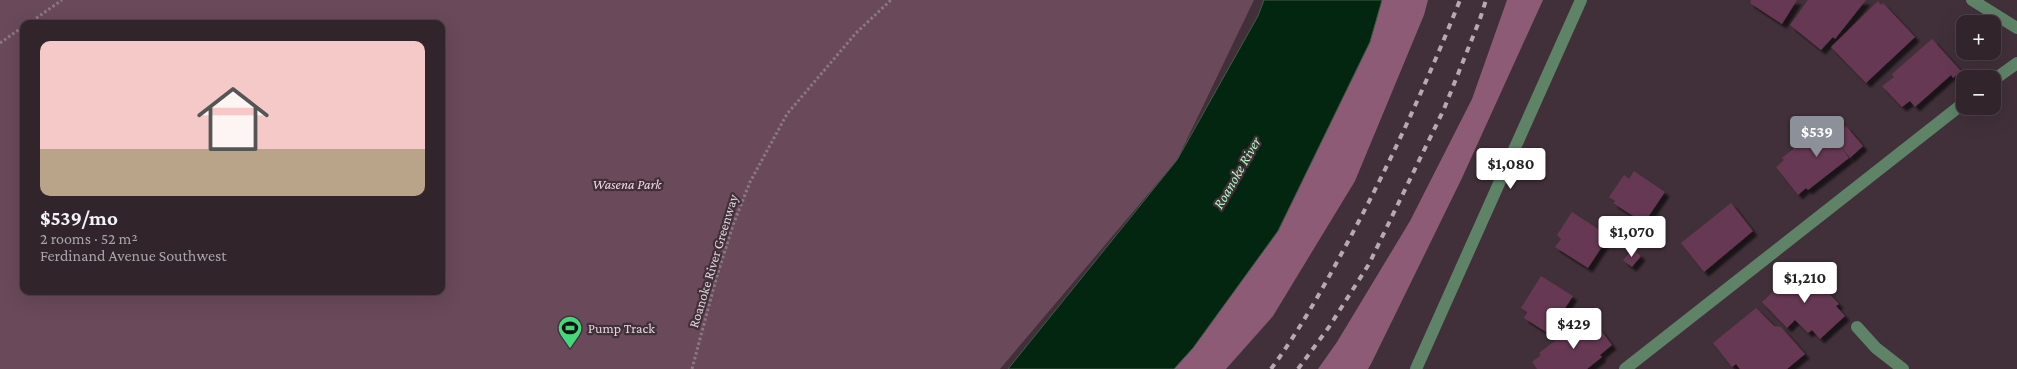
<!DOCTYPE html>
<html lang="en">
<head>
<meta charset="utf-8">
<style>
  :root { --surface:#31242b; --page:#3d3037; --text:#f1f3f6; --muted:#a8a4a9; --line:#4c4147; --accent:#8c9099 }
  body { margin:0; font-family:"Crimson Pro",serif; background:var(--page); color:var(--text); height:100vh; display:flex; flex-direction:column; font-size:19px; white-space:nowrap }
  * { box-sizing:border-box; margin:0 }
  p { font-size:16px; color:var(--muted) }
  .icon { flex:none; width:28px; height:28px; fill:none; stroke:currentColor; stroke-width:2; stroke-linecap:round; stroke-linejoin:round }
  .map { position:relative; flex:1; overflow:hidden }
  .side { position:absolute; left:20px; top:20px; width:425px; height:275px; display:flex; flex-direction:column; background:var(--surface); border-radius:10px; box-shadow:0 5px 20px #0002,0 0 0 1px var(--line) }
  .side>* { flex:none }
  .tools { position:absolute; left:1956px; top:15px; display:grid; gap:10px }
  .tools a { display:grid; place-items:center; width:45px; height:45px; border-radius:10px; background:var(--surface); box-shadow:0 5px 20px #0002,0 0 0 1px var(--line); font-size:25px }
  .price { position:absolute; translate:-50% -42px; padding:0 11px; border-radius:5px; background:#fff; color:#222; font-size:16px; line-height:32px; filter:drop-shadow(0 1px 2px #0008) }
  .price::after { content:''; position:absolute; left:50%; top:30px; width:15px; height:11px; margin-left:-8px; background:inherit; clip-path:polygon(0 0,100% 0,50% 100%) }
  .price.current { background:var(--accent); color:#fff }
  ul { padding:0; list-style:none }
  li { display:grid; align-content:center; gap:10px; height:265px; padding:0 20px }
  li span { display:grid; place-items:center; height:155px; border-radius:10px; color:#555 }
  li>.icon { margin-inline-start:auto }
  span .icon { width:90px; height:90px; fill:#fffc; stroke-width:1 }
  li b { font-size:21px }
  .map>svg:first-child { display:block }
  .green { fill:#6a495a; fill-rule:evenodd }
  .forest { fill:#8d5b76 }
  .water { fill:#02260f; stroke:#455a4c }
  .building { fill:#663852; filter:url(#shadow) }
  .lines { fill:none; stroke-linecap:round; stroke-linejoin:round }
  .path { stroke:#897a81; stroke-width:3; stroke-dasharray:2.5 2.5; stroke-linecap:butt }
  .minor { stroke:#5e8367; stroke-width:12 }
  .rail { stroke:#b6a9af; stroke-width:4; stroke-dasharray:6 6; stroke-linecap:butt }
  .labels { text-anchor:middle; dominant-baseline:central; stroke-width:4.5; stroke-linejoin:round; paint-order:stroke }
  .park-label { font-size:14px; font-style:italic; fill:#f7d6e7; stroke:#413039 }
  .street-label { font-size:14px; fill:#e0d5da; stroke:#413039 }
  .poi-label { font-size:14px; fill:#e0d5da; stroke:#413039; text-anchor:start }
  .water-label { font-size:15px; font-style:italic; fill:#aff9c2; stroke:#413039 }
</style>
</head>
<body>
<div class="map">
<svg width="2017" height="369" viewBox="0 0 2017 369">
  <defs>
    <filter id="shadow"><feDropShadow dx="4.5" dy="4.5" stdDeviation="1" flood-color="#0009"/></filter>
  </defs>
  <rect width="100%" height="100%" fill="#413039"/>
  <!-- green -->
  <path class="green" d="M 0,0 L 1254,0 L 1177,160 L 1000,369 L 0,369 ZM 24,24 L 441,24 L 441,291 L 24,291 Z"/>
  <!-- forest -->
  <g class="forest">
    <polygon points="1382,0 1428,0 1424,15 1355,181 1273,316 1226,369 1174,369 1193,348 1278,231 1370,42"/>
    <polygon points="1507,0 1543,0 1462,178 1371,364 1368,369 1318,369 1337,342 1410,221 1472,99"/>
  </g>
  <!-- water -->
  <polygon class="water" points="1264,0 1382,0 1370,42 1278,231 1193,348 1174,369 1008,369 1177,160 1258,16"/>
  <!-- building -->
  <g class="building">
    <polygon points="1751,0 1797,0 1782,24 1750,3"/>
    <polygon points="1808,0 1866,0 1835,39 1833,37 1821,50 1790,25"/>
    <polygon points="1878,1 1881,5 1883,3 1915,37 1866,83 1831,47"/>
    <polygon points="1932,39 1961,71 1953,78 1951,75 1915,107 1910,101 1902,107 1882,86 1894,77 1892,74"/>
    <polygon points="1823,125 1833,138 1846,126 1863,146 1850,158 1841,147 1849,158 1808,190 1806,188 1798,195 1776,167 1784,160 1782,158"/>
    <polygon points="1634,171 1665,192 1644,223 1613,203 1615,201 1609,197 1624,175 1629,179"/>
    <polygon points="1731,203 1753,231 1704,272 1681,243"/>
    <polygon points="1572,212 1609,236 1588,268 1555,247 1561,239 1557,235"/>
    <polygon points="1633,249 1641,256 1632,267 1623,260"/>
    <polygon points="1799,267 1806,273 1808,271 1839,304 1836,306 1845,316 1820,339 1812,330 1808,333 1795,320 1787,328 1762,302"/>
    <polygon points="1541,276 1573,296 1552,328 1550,327 1546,332 1524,318 1527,312 1521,308"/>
    <polygon points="1756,308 1774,326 1781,327 1805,354 1787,369 1740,369 1736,364 1732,367 1713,343"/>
    <polygon points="1582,322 1592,333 1599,328 1612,345 1600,355 1602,357 1587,369 1537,369 1532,362 1541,355 1539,353 1577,324 1577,326"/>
  </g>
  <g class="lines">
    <!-- path -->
    <g class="path">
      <polyline points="28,24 62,0"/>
      <polyline points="0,43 24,26"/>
      <polyline points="692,369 716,279 733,225 750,182 787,114 856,33 891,0"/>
    </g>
    <!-- minor -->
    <g class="minor">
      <polyline points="1972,0 2017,28"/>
      <polyline points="1992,81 2017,63"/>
      <polyline points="1857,327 1876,348 1903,369"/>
      <polyline points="1416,369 1581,0"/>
      <polyline points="1625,369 1965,102"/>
    </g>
    <!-- rail -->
    <g class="rail">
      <path d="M 1271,369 C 1299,331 1322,290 1344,249 C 1388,168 1426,85 1460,0"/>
      <polyline points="1298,369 1329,327 1369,264 1444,109 1480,19 1486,0"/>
    </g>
  </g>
  <!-- icons -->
  <defs>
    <symbol id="stadium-pin" viewBox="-11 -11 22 30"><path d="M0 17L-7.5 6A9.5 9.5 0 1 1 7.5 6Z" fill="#44d77b" stroke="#413039"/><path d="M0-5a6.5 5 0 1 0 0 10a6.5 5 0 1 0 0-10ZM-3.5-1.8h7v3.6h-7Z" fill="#111"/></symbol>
  </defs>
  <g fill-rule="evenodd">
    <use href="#stadium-pin" x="556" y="314" width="28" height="38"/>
  </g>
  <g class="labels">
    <!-- park labels -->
    <g class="park-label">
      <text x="627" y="184">Wasena Park</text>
    </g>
    <!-- street labels -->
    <g class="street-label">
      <text transform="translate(713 261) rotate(-73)">Roanoke River Greenway</text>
    </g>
    <!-- poi labels -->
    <g class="poi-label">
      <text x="588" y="328">Pump Track</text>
    </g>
    <!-- water labels -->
    <g class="water-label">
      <text transform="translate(1237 173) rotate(-60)">Roanoke River</text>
    </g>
  </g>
</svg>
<div class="tools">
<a>+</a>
<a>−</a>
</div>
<b class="price current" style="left:1817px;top:158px">$539</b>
<b class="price" style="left:1511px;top:190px">$1,080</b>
<b class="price" style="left:1632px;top:258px">$1,070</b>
<b class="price" style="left:1805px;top:304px">$1,210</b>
<b class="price" style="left:1574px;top:350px">$429</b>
<section class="side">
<ul>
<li><span style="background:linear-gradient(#f6c9c9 70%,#b9a48a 0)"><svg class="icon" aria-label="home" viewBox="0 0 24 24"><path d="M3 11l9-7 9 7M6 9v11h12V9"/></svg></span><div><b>$539/mo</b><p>2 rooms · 52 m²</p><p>Ferdinand Avenue Southwest</p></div></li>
</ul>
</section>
</div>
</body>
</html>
